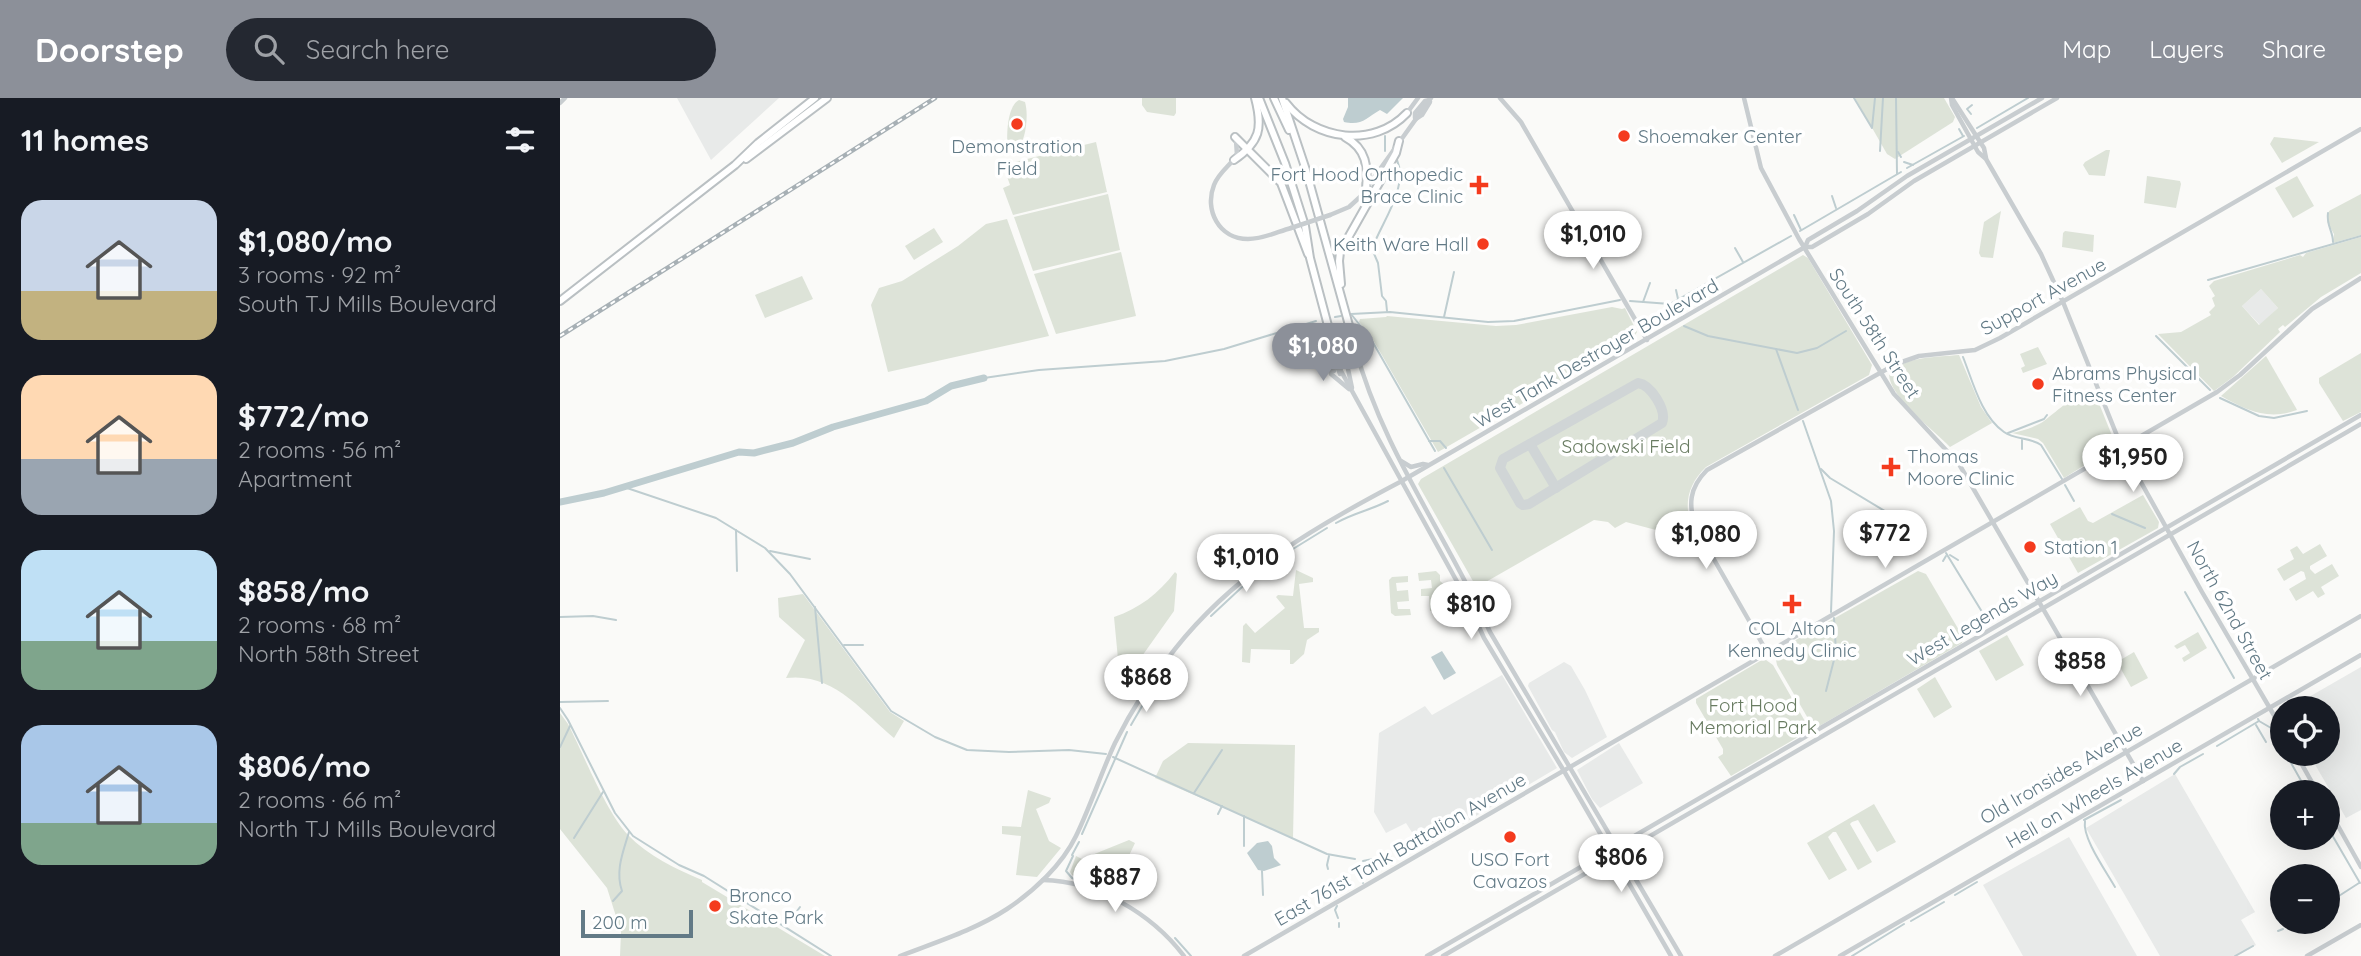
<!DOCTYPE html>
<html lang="en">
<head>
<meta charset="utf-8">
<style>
  :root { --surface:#171b24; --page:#242831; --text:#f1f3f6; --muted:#9ea1a6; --accent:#8c9099 }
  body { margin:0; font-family:Quicksand,sans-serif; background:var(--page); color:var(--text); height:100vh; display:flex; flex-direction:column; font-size:26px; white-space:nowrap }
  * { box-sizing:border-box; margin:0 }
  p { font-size:23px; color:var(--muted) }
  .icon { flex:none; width:38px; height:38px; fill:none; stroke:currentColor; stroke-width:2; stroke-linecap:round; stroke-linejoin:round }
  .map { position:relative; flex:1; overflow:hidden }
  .sheet { display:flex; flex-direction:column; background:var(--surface); width:560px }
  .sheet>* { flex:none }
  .fabs { position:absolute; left:1710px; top:598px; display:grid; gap:14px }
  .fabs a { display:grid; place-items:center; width:70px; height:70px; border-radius:50%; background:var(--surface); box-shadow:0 7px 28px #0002; font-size:35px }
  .scale { position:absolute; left:21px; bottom:18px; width:112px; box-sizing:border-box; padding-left:7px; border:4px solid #627a86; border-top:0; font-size:19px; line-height:24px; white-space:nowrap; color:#627a86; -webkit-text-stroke:5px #fff; paint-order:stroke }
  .price { position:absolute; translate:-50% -60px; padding:0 16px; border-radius:24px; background:#fff; color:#222; font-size:23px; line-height:46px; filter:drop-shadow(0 2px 4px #0008) }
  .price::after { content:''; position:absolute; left:50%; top:42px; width:21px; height:16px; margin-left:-10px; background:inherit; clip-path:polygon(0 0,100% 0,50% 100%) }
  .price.current { background:var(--accent); color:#fff }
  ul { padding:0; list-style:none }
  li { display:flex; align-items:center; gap:21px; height:175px; padding:0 21px }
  li span { display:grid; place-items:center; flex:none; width:196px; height:140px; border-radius:21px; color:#555 }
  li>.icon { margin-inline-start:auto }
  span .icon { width:84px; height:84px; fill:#fffc; stroke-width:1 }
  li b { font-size:30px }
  h2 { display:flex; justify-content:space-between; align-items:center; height:84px; padding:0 21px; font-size:30px }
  header { display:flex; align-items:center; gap:42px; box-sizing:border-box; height:98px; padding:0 35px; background:var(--accent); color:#fff }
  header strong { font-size:33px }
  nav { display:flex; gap:38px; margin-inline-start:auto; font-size:24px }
  .search { width:490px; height:63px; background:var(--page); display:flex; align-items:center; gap:18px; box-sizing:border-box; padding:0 24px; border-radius:38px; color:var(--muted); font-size:26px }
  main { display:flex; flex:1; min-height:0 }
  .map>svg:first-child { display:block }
  .built { fill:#e8eae9 }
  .green { fill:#dde3d8; fill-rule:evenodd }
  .water { fill:#becdd0 }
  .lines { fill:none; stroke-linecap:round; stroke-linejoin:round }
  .stream { stroke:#becdd0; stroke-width:2 }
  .river { stroke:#becdd0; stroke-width:7 }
  .taxiway { stroke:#d0d5d6; stroke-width:10 }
  .major-casing { stroke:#bac0c3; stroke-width:10 }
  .minor { stroke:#c8cdd0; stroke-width:4.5 }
  .major { stroke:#fff; stroke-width:6 }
  .rail-casing { stroke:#a7b0b5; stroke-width:4.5 }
  .rail { stroke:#fff; stroke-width:2; stroke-dasharray:5; stroke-linecap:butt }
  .minor-bridge { stroke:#c8cdd0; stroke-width:4.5 }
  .poi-dot { fill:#f43b1e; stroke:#fff; stroke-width:2.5 }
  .labels { text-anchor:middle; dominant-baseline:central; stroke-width:7; stroke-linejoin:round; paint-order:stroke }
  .poi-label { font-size:19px; fill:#627a86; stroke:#fff; text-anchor:start }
  .street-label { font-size:19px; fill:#627a86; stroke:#fff }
  .park-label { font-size:19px; fill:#697c62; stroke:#fff }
</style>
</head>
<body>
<header>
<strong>Doorstep</strong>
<div class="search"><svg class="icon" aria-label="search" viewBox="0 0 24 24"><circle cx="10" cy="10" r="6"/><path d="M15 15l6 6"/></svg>Search here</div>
<nav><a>Map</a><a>Layers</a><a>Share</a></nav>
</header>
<main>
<section class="sheet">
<h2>11 homes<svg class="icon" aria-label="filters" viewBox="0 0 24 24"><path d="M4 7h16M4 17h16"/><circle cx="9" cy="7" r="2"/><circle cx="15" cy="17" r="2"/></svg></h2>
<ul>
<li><span style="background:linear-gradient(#c9d6e8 65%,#c2b280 0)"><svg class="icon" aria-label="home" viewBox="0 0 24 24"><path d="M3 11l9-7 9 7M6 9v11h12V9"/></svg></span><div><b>$1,080/mo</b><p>3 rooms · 92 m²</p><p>South TJ Mills Boulevard</p></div></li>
<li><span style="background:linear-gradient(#ffd9b3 60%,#9aa5b1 0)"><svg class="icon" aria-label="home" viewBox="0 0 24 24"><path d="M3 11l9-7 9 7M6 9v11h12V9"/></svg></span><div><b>$772/mo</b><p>2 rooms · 56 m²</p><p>Apartment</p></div></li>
<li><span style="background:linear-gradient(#bfe0f5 65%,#7fa58c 0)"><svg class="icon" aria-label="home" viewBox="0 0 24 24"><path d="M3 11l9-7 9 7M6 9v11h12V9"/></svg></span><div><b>$858/mo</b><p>2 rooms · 68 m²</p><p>North 58th Street</p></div></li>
<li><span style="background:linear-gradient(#a9c7e8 70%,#7fa58c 0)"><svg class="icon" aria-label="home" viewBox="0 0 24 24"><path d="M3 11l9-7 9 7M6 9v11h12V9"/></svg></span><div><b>$806/mo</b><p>2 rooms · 66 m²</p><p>North TJ Mills Boulevard</p></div></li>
</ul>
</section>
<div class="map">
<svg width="1801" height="858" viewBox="0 0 1801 858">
  <rect width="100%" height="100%" fill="#fafaf8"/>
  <!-- built -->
  <g class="built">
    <polygon points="117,0 219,0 151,62"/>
    <polygon points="1701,191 1718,210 1700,227 1682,208"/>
    <polygon points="1004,564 1011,568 1025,592 1047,639 1012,660 1004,654 995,634 992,632 968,588 969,585"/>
    <polygon points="1801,569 1801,712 1786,720 1749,656 1768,656 1768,611 1728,611"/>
    <polygon points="942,577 997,670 862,750 846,725 826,735 814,714 819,635 865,608 872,617"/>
    <polygon points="1059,645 1083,685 1040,710 1032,701 1017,672"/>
    <polygon points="1615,676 1695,814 1681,822 1696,847 1677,858 1600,858 1526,730"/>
    <polygon points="1509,739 1577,858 1463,858 1423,787"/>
  </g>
  <!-- green -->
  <g class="green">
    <polygon points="582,0 616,0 616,15 614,18 587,14 582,7"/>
    <polygon points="1295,0 1384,0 1395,19 1393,24 1335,61 1327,56"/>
    <path d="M 459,2 L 465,4 C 469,17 466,49 453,55 L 448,52 C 446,39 447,8 459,2 Z"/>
    <polygon points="1714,39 1759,44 1722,65 1710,46"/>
    <polygon points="536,44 547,94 453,117 443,90 450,87 443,67"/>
    <polygon points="1546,52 1550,52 1545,78 1529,77 1523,67 1525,64"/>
    <polygon points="1587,78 1620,83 1621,86 1616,110 1584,105"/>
    <polygon points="1737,78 1754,108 1733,120 1715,90"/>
    <polygon points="548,96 560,152 473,173 454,119"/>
    <polygon points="1801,96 1801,137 1773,145 1774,136 1767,124 1769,113"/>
    <polygon points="1441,113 1433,160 1421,159 1419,155 1424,124"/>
    <polygon points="447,121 489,238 328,274 311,207 319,190 342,183 398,148 426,126"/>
    <polygon points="374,130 383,144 354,162 345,148"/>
    <polygon points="1505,133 1534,137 1533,154 1502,149 1503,135"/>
    <path d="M 1801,139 L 1801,175 L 1761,199 L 1725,229 L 1723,227 L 1718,231 L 1720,234 L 1673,279 L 1654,293 L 1598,236 L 1621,234 L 1651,217 L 1649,214 L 1655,208 L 1652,200 L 1655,198 L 1649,188 L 1654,183 L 1740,157 L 1743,159 L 1746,155 ZM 1701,191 L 1718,210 L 1699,227 L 1682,208 Z"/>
    <polygon points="561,154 576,218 496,236 474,176"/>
    <path d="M 1243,157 L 1248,160 L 1312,267 L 1309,277 L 1146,369 C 1124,390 1123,414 1137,440 L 1133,442 L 1066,424 L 1055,430 L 1048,424 L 1034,422 L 924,485 L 914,485 L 858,386 L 861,381 Z"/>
    <polygon points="242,178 253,201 205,220 195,197"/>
    <polygon points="1052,209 1062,211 1065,210 1077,234 1072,242 878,354 812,240 799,224 800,221 826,219 827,218 936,228 956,227"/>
    <polygon points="1478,249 1487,266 1463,275 1461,270 1465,268 1460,256"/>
    <polygon points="1801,255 1801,314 1783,323 1759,285 1759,280"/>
    <path d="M 1399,257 L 1421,309 L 1432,325 L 1390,349 C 1375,333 1329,299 1329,276 C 1344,258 1378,259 1399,257 Z"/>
    <path d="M 1706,258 L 1736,310 L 1737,312 C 1708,323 1686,312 1661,298 Z"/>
    <path d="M 1530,292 L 1534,293 L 1555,345 L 1554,349 L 1504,380 L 1483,345 L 1478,341 L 1452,335 C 1461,333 1476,329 1484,323 C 1502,309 1508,302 1530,292 Z"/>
    <polygon points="1583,397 1599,424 1598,430 1518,475 1490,426 1520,409 1528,423 1533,425"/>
    <polygon points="1760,446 1767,458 1750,468 1750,471 1755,476 1772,466 1779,478 1761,489 1765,496 1758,500 1753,493 1736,503 1729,491 1746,481 1744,474 1741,473 1724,483 1717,471 1734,461 1730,452 1737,448 1743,456"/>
    <polygon points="736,472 753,480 753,484 739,486 744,530 759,530 759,534 747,542 744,556 733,566 730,566 730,552 691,551 690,565 682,564 683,528 686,525 695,535 725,510 716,499 718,497 733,498"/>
    <polygon points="876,473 880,477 880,483 888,490 885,494 886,512 870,513 869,498 861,498 861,491 872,490 871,482 859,483 858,475"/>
    <polygon points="1358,473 1366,476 1403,539 1402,545 1256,630 1253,629 1217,567 1215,557 1220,551"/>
    <path d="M 615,474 L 617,476 L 614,513 L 570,575 L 564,566 L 560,567 L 558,561 L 554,519 C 580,510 598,496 615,474 Z"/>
    <polygon points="848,478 848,484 836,485 837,493 848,492 849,503 837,504 838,511 850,511 851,517 835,518 831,515 829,482 832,479"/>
    <path d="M 243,496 L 330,614 L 344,623 L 334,640 C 302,613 273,574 226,580 L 245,542 L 219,519 L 218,500 Z"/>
    <polygon points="1638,534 1647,550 1624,564 1622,560 1630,555 1625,547 1617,551 1614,548"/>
    <polygon points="1447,537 1464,567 1436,583 1419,553"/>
    <polygon points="1574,554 1588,580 1571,589 1557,564"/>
    <polygon points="1206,562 1213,567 1250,632 1171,678 1158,659 1163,656 1163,651 1136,605 1136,601 1200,563"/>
    <polygon points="1375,579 1392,609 1374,620 1357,591"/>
    <path d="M 0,615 L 8,626 C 24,657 45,712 68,737 C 88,758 116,771 142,782 L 142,784 L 265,858 L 60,858 L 61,834 L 47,790 L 0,731 Z"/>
    <polygon points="628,645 735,647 733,740 595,680 603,663"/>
    <polygon points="468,692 491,700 489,705 476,711 489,743 501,750 477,779 456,777 461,738 442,736 442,728 461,729"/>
    <polygon points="1314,706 1336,744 1317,754 1298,722 1292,724 1290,726 1312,764 1298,772 1276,734 1273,734 1268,739 1287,772 1269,782 1247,745"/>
    <polygon points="569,742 575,745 553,791 512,777 510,774 516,758 522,761"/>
  </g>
  <!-- water -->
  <g class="water">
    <path d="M 788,0 L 843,0 L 827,16 L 820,12 C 806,20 802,28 784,24 L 783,21 L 788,9 Z"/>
    <polygon points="882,553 896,575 884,582 871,559"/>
    <polygon points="708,743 712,748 714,760 721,767 704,773 698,772 687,755 697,745"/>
  </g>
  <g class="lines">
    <!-- stream -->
    <g class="stream">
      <polyline points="1294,0 1312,30 1315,0"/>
      <polyline points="1336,0 1337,76"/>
      <polyline points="1411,16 1407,11 1412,7"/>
      <polyline points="1417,30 1468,0"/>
      <polyline points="1399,31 1403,38"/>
      <polyline points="825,53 825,38"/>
      <polyline points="1320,53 1323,0"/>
      <polyline points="1338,54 1341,59"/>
      <polyline points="1344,64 1353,67"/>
      <polyline points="1347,70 1404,38"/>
      <polyline points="1272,98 1276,110"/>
      <path d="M 1768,115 C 1766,127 1773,133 1773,144"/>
      <polyline points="1234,117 1241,132"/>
      <polyline points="1240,133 1341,74"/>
      <polyline points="1175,150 1183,164"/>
      <polyline points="1648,182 1801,138"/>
      <polyline points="1116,192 1118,201"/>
      <polyline points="1070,203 1110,206 1231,138"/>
      <polyline points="1083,204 1090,185"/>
      <polyline points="1110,207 1116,215"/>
      <path d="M 827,213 L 826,203 L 822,198 L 818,165 L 812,151 C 821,125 849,90 837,62"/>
      <polyline points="775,219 781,218"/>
      <polyline points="884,219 894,174"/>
      <polyline points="1124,228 1148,238 1237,255 1257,250 1286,233"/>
      <polyline points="1596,238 1650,292"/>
      <polyline points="1216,251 1238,312"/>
      <path d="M 1403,259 C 1413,284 1421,318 1444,334 C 1455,342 1470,339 1481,347 L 1502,381"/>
      <polyline points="424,280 479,272 605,263 664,251 756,223"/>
      <polyline points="1660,300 1699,318 1714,320 1747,313"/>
      <polyline points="1243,323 1271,403 1274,433 1271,514"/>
      <polyline points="1448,335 1484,321 1487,317"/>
      <polyline points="1462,342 1462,351"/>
      <polyline points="869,343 880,343 886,350"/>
      <polyline points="875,353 811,241 791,216 830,214 928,224 954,223 1060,202"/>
      <polyline points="884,370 932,452"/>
      <polyline points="1261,371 1270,380 1348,427"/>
      <polyline points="1505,387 1514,403"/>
      <polyline points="64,389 156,420 205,450 230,476 331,613 375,639 407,652 449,654 509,652 546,656"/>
      <polyline points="1552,416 1585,430"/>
      <path d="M 776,425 C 793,415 811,412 828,403"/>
      <polyline points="176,432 177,473"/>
      <polyline points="1345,434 1347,426"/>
      <polyline points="210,453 250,461"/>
      <polyline points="1386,455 1427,522"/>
      <polyline points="1390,457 1398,462"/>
      <polyline points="720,459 767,430"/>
      <polyline points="1383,463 1386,458"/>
      <polyline points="1625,494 1674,580"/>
      <polyline points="255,509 262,585"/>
      <polyline points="651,518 681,490 715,463"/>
      <polyline points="0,519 33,518 56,522"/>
      <polyline points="284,547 303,547"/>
      <polyline points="1266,593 1276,554 1274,520"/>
      <polyline points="0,604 48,603"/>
      <polyline points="0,610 8,622 55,715 73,738 119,767 144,778 271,858"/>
      <polyline points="1699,623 1711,630 1722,650"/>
      <polyline points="571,627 588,598"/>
      <polyline points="1696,627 1706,644"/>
      <polyline points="1657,648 1699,623 1698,621"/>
      <polyline points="0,649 10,628"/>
      <polyline points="1726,656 1748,695"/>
      <polyline points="553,659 767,756 795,761"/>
      <polyline points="1614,676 1620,669 1643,656"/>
      <polyline points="634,695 662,652"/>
      <polyline points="658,716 662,708"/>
      <polyline points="684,718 684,748"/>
      <polyline points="1524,722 1561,702"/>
      <path d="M 1525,723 C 1522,740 1546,773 1555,789"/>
      <polyline points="1768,730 1800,785"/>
      <polyline points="522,736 567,634"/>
      <polyline points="14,740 43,694"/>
      <polyline points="512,757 519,744"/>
      <polyline points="513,758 506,773 512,780 546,791"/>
      <polyline points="803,763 828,758 834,761"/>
      <polyline points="796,767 803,780 803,785"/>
      <polyline points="768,771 767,767 769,758"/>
      <polyline points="702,773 703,797"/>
      <polyline points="1395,797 1417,784"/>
      <path d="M 53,803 L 62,793 C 55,773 63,754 69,734"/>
      <polyline points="1768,805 1799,785"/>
      <polyline points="777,808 775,812 778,820"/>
      <polyline points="1351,823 1384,804"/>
      <polyline points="779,825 779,829"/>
      <polyline points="226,828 240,809"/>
      <polyline points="1718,833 1723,831"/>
      <polyline points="615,840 631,858"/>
      <polyline points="1292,858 1344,826"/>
      <polyline points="1675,858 1693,848"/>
    </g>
    <!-- river -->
    <polyline class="river" points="0,404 44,395 179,354 194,355 233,345 273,329 366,303 391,288 424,280"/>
    <!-- taxiway -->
    <g class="taxiway">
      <path d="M 1078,285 C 1091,287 1107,312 1102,325 L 969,406 L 963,407 L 960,405 L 940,370 L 943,361 Z"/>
      <polyline points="970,346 996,390"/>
    </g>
    <defs>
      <g id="major">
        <polyline points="699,0 725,65 745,128 750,160 775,254"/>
        <polyline points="714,0 729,32"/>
        <polyline points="722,0 746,72 795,249"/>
        <path d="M 726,5 C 755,43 814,50 847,15"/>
        <polyline points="675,39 721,85 748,156"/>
        <path d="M 785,39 C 807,51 808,69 806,91"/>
        <polyline points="186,61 267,0"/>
        <path d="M 674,62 C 700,44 703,30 695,0"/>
        <polyline points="781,186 779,163 780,154 836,55 839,43"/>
        <polyline points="0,203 175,67 198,45 255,0"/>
        <polyline points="771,232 784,252"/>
        <polyline points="766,256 767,233"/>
      </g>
    </defs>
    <!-- major casing -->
    <use href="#major" class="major-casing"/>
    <!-- minor -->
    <g class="minor">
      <polyline points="940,0 961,24 1087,242"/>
      <polyline points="1184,0 1201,70 1239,141 1334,296 1399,366 1583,683"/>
      <polyline points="1391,0 1392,7 1418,54 1426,61 1481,156 1503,204 1562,350 1642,494 1722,631"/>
      <polyline points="1392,0 1424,50 1426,60"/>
      <polyline points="0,5 5,0"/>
      <polyline points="847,15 858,0"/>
      <polyline points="855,20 855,15 865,3 869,2"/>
      <polyline points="856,21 862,17 870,4"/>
      <path d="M 676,42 L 677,57 C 670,68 659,74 654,87 C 644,112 659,141 688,141 C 703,141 717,134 731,130"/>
      <polyline points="770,117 789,109 800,99 871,0"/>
      <polyline points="1245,149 1248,142 1297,113 1347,78 1482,0"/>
      <path d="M 795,249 C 822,352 887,438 930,534 L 1121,858"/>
      <polyline points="784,252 792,290"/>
      <polyline points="775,254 781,273 906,500 924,540 1004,673 1111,858"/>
      <polyline points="772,255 780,276"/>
      <polyline points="766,256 771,276 789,291"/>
      <polyline points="769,256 774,273"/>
      <polyline points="841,363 851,369 863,366 868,367"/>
      <path d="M 1207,554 L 1136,430 C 1128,407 1129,390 1147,372 L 1336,266 L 1359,258 L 1415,252 L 1440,240 L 1801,31"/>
      <polyline points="1736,656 1758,695"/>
      <polyline points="1768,710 1801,769"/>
      <path d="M 483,782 C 537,783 592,816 624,858"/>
      <path d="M 340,858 C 376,844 415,832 447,811 C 474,793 502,767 516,738 C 531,707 541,675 555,645 C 572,611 592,580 615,551 C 675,475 756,428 840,384 L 1245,149 L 1252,149 L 1308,116 L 1354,83 L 1497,0"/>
      <polyline points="684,858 1657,294 1680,277 1752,211 1801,180"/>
      <polyline points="867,858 1801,317"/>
      <polyline points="883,858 1801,326"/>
      <polyline points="1215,858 1801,518"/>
      <polyline points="1280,858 1801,557"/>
      <polyline points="1747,858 1801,827"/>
    </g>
    <!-- major -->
    <use href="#major" class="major"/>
    <defs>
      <polyline id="rail" points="0,238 375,0"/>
    </defs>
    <!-- rail casing -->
    <use href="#rail" class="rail-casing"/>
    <!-- rail -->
    <use href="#rail" class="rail"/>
    <!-- minor-bridge -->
    <polyline class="minor-bridge" points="731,130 770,117"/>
  </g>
  <!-- markers -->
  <g class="poi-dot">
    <circle cx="457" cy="26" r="7"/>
    <circle cx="1064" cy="38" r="7"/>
    <path d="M915.5 76.5h7v7h7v7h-7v7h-7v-7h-7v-7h7z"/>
    <circle cx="923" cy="146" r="7"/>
    <circle cx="1478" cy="286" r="7"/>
    <path d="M1327.5 358.5h7v7h7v7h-7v7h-7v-7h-7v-7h7z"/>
    <circle cx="1470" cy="449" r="7"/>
    <path d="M1228.5 495.5h7v7h7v7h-7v7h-7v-7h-7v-7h7z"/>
    <circle cx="950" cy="739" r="7"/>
    <circle cx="155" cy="808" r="7"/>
  </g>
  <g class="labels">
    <!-- poi labels -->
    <g class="poi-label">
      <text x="1078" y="38">Shoemaker Center</text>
      <text x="457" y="48" text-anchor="middle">Demonstration<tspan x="457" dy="22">Field</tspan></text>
      <text x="903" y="76" text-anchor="end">Fort Hood Orthopedic<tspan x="903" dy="22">Brace Clinic</tspan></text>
      <text x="909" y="146" text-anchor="end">Keith Ware Hall</text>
      <text x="1492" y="275">Abrams Physical<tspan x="1492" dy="22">Fitness Center</tspan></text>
      <text x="1347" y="358">Thomas<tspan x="1347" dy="22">Moore Clinic</tspan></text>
      <text x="1484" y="449">Station 1</text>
      <text x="1232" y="530" text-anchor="middle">COL Alton<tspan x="1232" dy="22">Kennedy Clinic</tspan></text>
      <text x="950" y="761" text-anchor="middle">USO Fort<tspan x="950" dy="22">Cavazos</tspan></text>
      <text x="169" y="797">Bronco<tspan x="169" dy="22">Skate Park</tspan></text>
    </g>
    <!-- street labels -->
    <g class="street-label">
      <text transform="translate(1483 198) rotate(-29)">Support Avenue</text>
      <text transform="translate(1315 235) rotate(57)">South 58th Street</text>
      <text transform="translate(1036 255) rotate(-30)">West Tank Destroyer Boulevard</text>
      <text transform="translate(1670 512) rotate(61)">North 62nd Street</text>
      <text transform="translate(1422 520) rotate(-30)">West Legends Way</text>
      <text transform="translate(1501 675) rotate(-30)">Old Ironsides Avenue</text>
      <text transform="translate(1534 695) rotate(-30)">Hell on Wheels Avenue</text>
      <text transform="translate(840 751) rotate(-30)">East 761st Tank Battalion Avenue</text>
    </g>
    <!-- park labels -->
    <g class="park-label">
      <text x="1066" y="348">Sadowski Field</text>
      <text x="1193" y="607">Fort Hood<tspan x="1193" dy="22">Memorial Park</tspan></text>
    </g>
  </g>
</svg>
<div class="fabs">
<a><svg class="icon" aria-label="locate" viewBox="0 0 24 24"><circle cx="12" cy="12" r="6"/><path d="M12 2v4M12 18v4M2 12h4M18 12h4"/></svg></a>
<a>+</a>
<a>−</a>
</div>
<div class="scale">200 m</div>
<b class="price" style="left:1033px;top:173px">$1,010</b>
<b class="price current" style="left:763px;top:285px">$1,080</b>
<b class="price" style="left:1573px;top:396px">$1,950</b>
<b class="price" style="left:1325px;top:472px">$772</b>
<b class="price" style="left:1146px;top:473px">$1,080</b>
<b class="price" style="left:686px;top:496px">$1,010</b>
<b class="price" style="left:911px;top:543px">$810</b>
<b class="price" style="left:1520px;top:600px">$858</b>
<b class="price" style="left:586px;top:616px">$868</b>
<b class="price" style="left:1061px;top:796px">$806</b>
<b class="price" style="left:555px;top:816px">$887</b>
</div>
</main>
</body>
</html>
